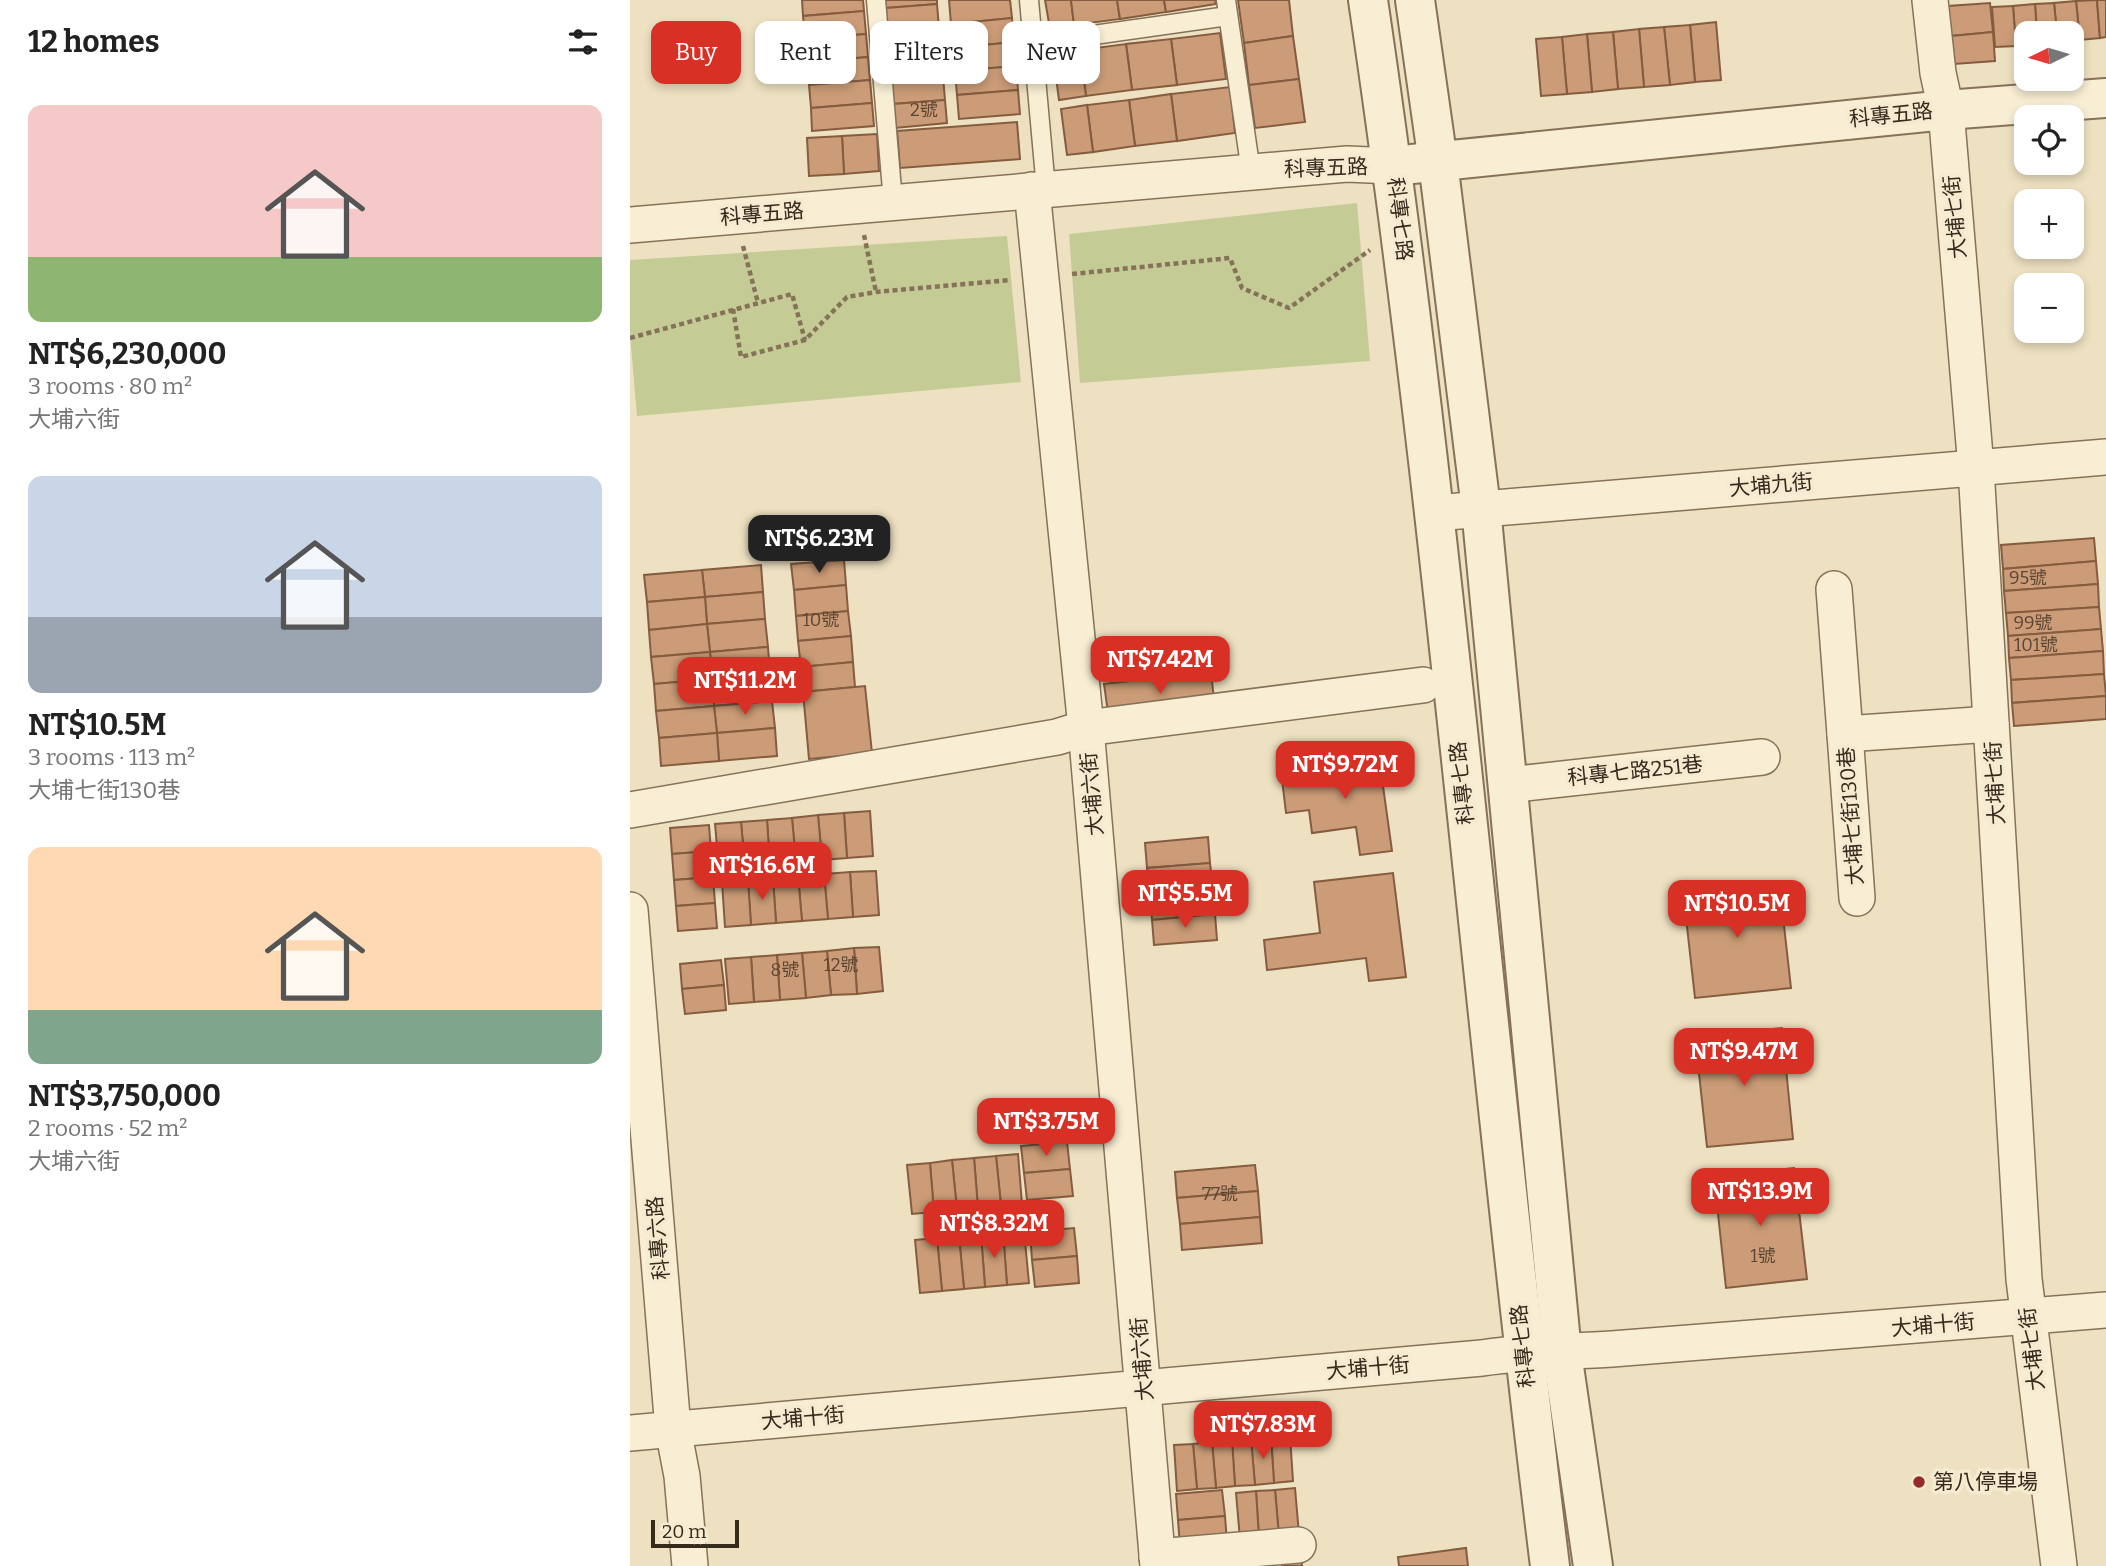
<!DOCTYPE html>
<html lang="en">
<head>
<meta charset="utf-8">
<style>
  :root { --surface:#fff; --page:#f6f6f6; --text:#222; --muted:#767676; --accent:#d93025 }
  body { margin:0; font-family:Bitter,"Noto Sans TC",serif; background:var(--page); color:var(--text); height:100vh; display:flex; flex-direction:column; font-size:26px; white-space:nowrap }
  * { box-sizing:border-box; margin:0 }
  p { font-size:23px; color:var(--muted) }
  .icon { flex:none; width:38px; height:38px; fill:none; stroke:currentColor; stroke-width:2; stroke-linecap:round; stroke-linejoin:round }
  .map { position:relative; flex:1; overflow:hidden }
  .details { display:flex; flex-direction:column; background:var(--surface); width:630px }
  .details>* { flex:none }
  .hud { position:absolute; left:21px; top:21px; width:665px; height:63px; display:flex; gap:14px }
  .needle { width:46px; rotate:265deg }
  .tools { position:absolute; left:1384px; top:21px; display:grid; gap:14px }
  .tools a { display:grid; place-items:center; width:70px; height:70px; border-radius:14px; background:var(--surface); box-shadow:0 4px 10px #0003; font-size:35px }
  .scale { position:absolute; left:21px; bottom:18px; width:88px; box-sizing:border-box; padding-left:7px; border:4px solid #362a1d; border-top:0; font-size:19px; line-height:24px; white-space:nowrap; color:#362a1d; -webkit-text-stroke:5px #f5ebd0; paint-order:stroke }
  .price { position:absolute; translate:-50% -60px; padding:0 16px; border-radius:14px; background:var(--accent); color:#fff; font-size:23px; line-height:46px; filter:drop-shadow(0 2px 4px #0008) }
  .price::after { content:''; position:absolute; left:50%; top:42px; width:21px; height:16px; margin-left:-10px; background:inherit; clip-path:polygon(0 0,100% 0,50% 100%) }
  .price.on { background:#222; color:#fff }
  ul { padding:0; list-style:none }
  li { display:grid; align-content:center; gap:14px; height:371px; padding:0 28px }
  li span { display:grid; place-items:center; height:217px; border-radius:14px; color:#555 }
  li>.icon { margin-inline-start:auto }
  span .icon { width:126px; height:126px; fill:#fffc; stroke-width:1 }
  li b { font-size:30px }
  h2 { display:flex; justify-content:space-between; align-items:center; height:84px; padding:0 28px; font-size:30px }
  .pill { padding:0 24px; border-radius:14px; background:var(--surface); box-shadow:0 4px 10px #0003; font-size:24px; line-height:63px }
  .pill.on { background:var(--accent); color:#fff }
  main { display:flex; flex:1; min-height:0 }
  .map>svg:first-child { display:block }
  .green { fill:#c4cb95 }
  .building { fill:#cb9c77; stroke:#855c3f; stroke-width:2 }
  .lines { fill:none; stroke-linecap:round; stroke-linejoin:round }
  .service-casing { stroke:#867259; stroke-width:21 }
  .minor-casing { stroke:#867259; stroke-width:38 }
  .tertiary-casing { stroke:#867259; stroke-width:42 }
  .path { stroke:#867259; stroke-width:4.5; stroke-dasharray:5 3.5; stroke-linecap:butt }
  .service { stroke:#f8eed4; stroke-width:18 }
  .minor { stroke:#f8eed4; stroke-width:35 }
  .tertiary { stroke:#f8eed4; stroke-width:38 }
  .poi-dot { fill:#942b2a; stroke:#f5ebd0; stroke-width:2.5 }
  .labels { text-anchor:middle; dominant-baseline:central; stroke-width:7; stroke-linejoin:round; paint-order:stroke }
  .number-label { font-size:18px; fill:#5b4634 }
  .street-label { font-size:21px; fill:#362a1d; stroke:#f5ebd0 }
  .poi-label { font-size:21px; fill:#362a1d; stroke:#f5ebd0; text-anchor:start }
</style>
</head>
<body>
<main>
<section class="details">
<h2>12 homes<svg class="icon" aria-label="filters" viewBox="0 0 24 24"><path d="M4 7h16M4 17h16"/><circle cx="9" cy="7" r="2"/><circle cx="15" cy="17" r="2"/></svg></h2>
<ul>
<li><span style="background:linear-gradient(#f6c9c9 70%,#8fb573 0)"><svg class="icon" aria-label="home" viewBox="0 0 24 24"><path d="M3 11l9-7 9 7M6 9v11h12V9"/></svg></span><div><b>NT$6,230,000</b><p>3 rooms · 80 m²</p><p>大埔六街</p></div></li>
<li><span style="background:linear-gradient(#c9d6e8 65%,#9aa5b1 0)"><svg class="icon" aria-label="home" viewBox="0 0 24 24"><path d="M3 11l9-7 9 7M6 9v11h12V9"/></svg></span><div><b>NT$10.5M</b><p>3 rooms · 113 m²</p><p>大埔七街130巷</p></div></li>
<li><span style="background:linear-gradient(#ffd9b3 75%,#7fa58c 0)"><svg class="icon" aria-label="home" viewBox="0 0 24 24"><path d="M3 11l9-7 9 7M6 9v11h12V9"/></svg></span><div><b>NT$3,750,000</b><p>2 rooms · 52 m²</p><p>大埔六街</p></div></li>
</ul>
</section>
<div class="map">
<svg width="1476" height="1566" viewBox="0 0 1476 1566">
  <rect width="100%" height="100%" fill="#ede1c1"/>
  <!-- green -->
  <g class="green">
    <polygon points="727,203 740,361 450,383 439,234"/>
    <polygon points="377,236 391,382 7,416 0,334 0,260"/>
  </g>
  <!-- building -->
  <g class="building">
    <polygon points="172,0 233,0 234,11 173,16"/>
    <polygon points="255,0 307,0 307,4 256,8"/>
    <polygon points="319,0 380,0 382,18 321,24"/>
    <polygon points="415,0 441,0 444,25 420,29"/>
    <polygon points="441,0 487,0 490,19 444,25"/>
    <polygon points="487,0 534,0 536,12 490,19"/>
    <polygon points="534,0 585,0 586,4 536,12"/>
    <polygon points="608,0 659,0 663,36 614,43"/>
    <polygon points="1467,0 1470,38 1450,40 1446,1"/>
    <polygon points="1467,0 1476,0 1476,37 1470,38"/>
    <polygon points="1446,1 1450,40 1442,40 1442,33 1427,33 1424,3"/>
    <polygon points="1360,3 1363,32 1321,36 1318,6"/>
    <polygon points="1424,3 1427,33 1407,33 1405,4"/>
    <polygon points="307,4 309,28 257,32 256,8"/>
    <polygon points="1405,4 1407,33 1396,33 1396,45 1386,46 1383,6"/>
    <polygon points="1383,6 1386,46 1365,47 1362,7"/>
    <polygon points="234,11 236,34 175,39 173,16"/>
    <polygon points="382,18 384,42 323,48 321,24"/>
    <polygon points="1086,22 1091,80 1065,82 1060,25"/>
    <polygon points="1060,25 1065,82 1040,85 1034,27"/>
    <polygon points="1034,27 1040,85 1014,87 1009,29"/>
    <polygon points="309,28 311,52 259,56 257,32"/>
    <polygon points="1009,29 1014,87 988,89 983,32"/>
    <polygon points="983,32 988,89 962,92 957,34"/>
    <polygon points="1363,32 1365,61 1324,64 1321,36"/>
    <polygon points="590,33 596,79 547,85 541,39"/>
    <polygon points="236,34 238,57 177,62 175,39"/>
    <polygon points="957,34 962,92 937,94 932,37"/>
    <polygon points="663,36 669,79 619,85 614,43"/>
    <polygon points="932,37 937,94 911,96 906,39"/>
    <polygon points="541,39 547,85 502,90 496,44"/>
    <polygon points="384,42 386,66 325,71 323,48"/>
    <polygon points="496,44 502,90 456,96 450,50"/>
    <polygon points="450,50 456,96 429,100 423,54"/>
    <polygon points="311,52 313,76 261,80 259,56"/>
    <polygon points="238,57 240,80 179,85 177,62"/>
    <polygon points="386,66 388,90 327,95 325,71"/>
    <polygon points="313,76 315,100 263,104 261,80"/>
    <polygon points="669,79 675,122 625,128 619,85"/>
    <polygon points="240,80 242,103 181,108 179,85"/>
    <polygon points="600,87 605,133 547,141 541,94"/>
    <polygon points="388,90 390,114 329,119 327,95"/>
    <polygon points="541,94 547,141 505,146 499,100"/>
    <polygon points="315,100 317,123 265,128 263,104"/>
    <polygon points="499,100 505,146 463,152 457,105"/>
    <polygon points="242,103 244,126 182,131 181,108"/>
    <polygon points="457,105 463,152 437,155 431,109"/>
    <polygon points="387,122 390,159 270,168 267,131"/>
    <polygon points="247,134 249,171 214,174 212,136"/>
    <polygon points="212,136 214,174 179,176 177,138"/>
    <polygon points="1464,538 1466,561 1373,569 1371,545"/>
    <polygon points="214,560 216,585 164,590 161,564"/>
    <polygon points="1466,561 1468,584 1374,591 1373,569"/>
    <polygon points="131,565 133,592 75,597 72,570"/>
    <polygon points="72,570 75,597 17,602 14,575"/>
    <polygon points="1468,584 1469,607 1376,613 1374,591"/>
    <polygon points="216,585 218,611 166,616 164,590"/>
    <polygon points="133,592 135,619 77,624 75,597"/>
    <polygon points="75,597 77,624 19,630 17,602"/>
    <polygon points="1469,607 1471,629 1378,636 1376,613"/>
    <polygon points="218,611 221,636 168,641 166,616"/>
    <polygon points="135,619 138,647 80,652 77,624"/>
    <polygon points="77,624 80,652 21,657 19,630"/>
    <polygon points="1471,629 1473,651 1379,658 1378,636"/>
    <polygon points="221,636 223,662 171,667 168,641"/>
    <polygon points="138,647 140,674 82,679 80,652"/>
    <polygon points="1473,651 1474,674 1381,680 1379,658"/>
    <polygon points="80,652 82,679 24,684 21,657"/>
    <polygon points="223,662 225,687 173,692 171,667"/>
    <polygon points="581,672 585,708 479,720 474,684"/>
    <polygon points="140,674 142,701 84,706 82,679"/>
    <polygon points="1474,674 1476,696 1382,703 1381,680"/>
    <polygon points="82,679 84,706 26,711 24,684"/>
    <polygon points="235,686 242,753 179,759 173,692"/>
    <polygon points="1476,696 1476,719 1384,726 1382,703"/>
    <polygon points="142,701 145,728 87,733 84,706"/>
    <polygon points="84,706 87,733 29,738 26,711"/>
    <polygon points="145,728 147,756 89,761 87,733"/>
    <polygon points="87,733 89,761 31,766 29,738"/>
    <polygon points="748,750 762,851 730,855 726,827 682,833 679,810 656,813 652,779 718,770 716,755"/>
    <polygon points="240,811 243,856 217,858 214,813"/>
    <polygon points="214,813 217,858 192,860 188,815"/>
    <polygon points="188,815 192,860 166,862 162,818"/>
    <polygon points="162,818 166,862 140,865 137,820"/>
    <polygon points="137,820 140,865 115,866 111,822"/>
    <polygon points="111,822 115,866 89,869 85,824"/>
    <polygon points="79,825 81,851 42,854 40,828"/>
    <polygon points="578,837 580,863 517,868 515,843"/>
    <polygon points="81,851 83,877 44,880 42,854"/>
    <polygon points="580,863 583,888 520,894 517,868"/>
    <polygon points="246,871 249,915 223,917 220,872"/>
    <polygon points="220,872 223,917 198,919 194,874"/>
    <polygon points="763,873 776,977 739,981 736,958 637,970 634,940 690,933 684,882"/>
    <polygon points="194,874 198,919 172,921 168,876"/>
    <polygon points="168,876 172,921 146,923 143,878"/>
    <polygon points="83,877 85,903 46,906 44,880"/>
    <polygon points="143,878 146,923 121,925 118,880"/>
    <polygon points="118,880 121,925 95,927 92,882"/>
    <polygon points="1149,881 1161,988 1065,998 1053,891"/>
    <polygon points="583,888 585,914 522,920 520,894"/>
    <polygon points="85,903 87,928 48,931 46,906"/>
    <polygon points="585,914 587,940 524,945 522,920"/>
    <polygon points="249,947 253,991 227,994 224,948"/>
    <polygon points="224,948 227,994 201,995 197,951"/>
    <polygon points="197,951 201,995 176,998 172,953"/>
    <polygon points="172,953 176,998 150,1000 147,955"/>
    <polygon points="147,955 150,1000 124,1002 121,957"/>
    <polygon points="121,957 124,1002 99,1004 95,959"/>
    <polygon points="91,960 94,985 52,989 50,964"/>
    <polygon points="94,985 96,1010 55,1014 52,989"/>
    <polygon points="1152,1028 1163,1139 1077,1147 1065,1037"/>
    <polygon points="437,1142 440,1169 394,1173 391,1146"/>
    <polygon points="388,1154 392,1204 371,1205 366,1156"/>
    <polygon points="366,1156 371,1205 348,1208 344,1158"/>
    <polygon points="344,1158 348,1208 327,1210 322,1160"/>
    <polygon points="322,1160 327,1210 304,1212 300,1163"/>
    <polygon points="300,1163 304,1212 282,1214 277,1165"/>
    <polygon points="625,1165 628,1191 547,1198 545,1172"/>
    <polygon points="1164,1168 1177,1279 1096,1288 1084,1177"/>
    <polygon points="440,1169 443,1196 397,1200 394,1173"/>
    <polygon points="628,1191 630,1217 550,1224 547,1198"/>
    <polygon points="630,1217 632,1243 552,1250 550,1224"/>
    <polygon points="444,1228 447,1256 402,1260 400,1232"/>
    <polygon points="394,1231 399,1283 377,1285 373,1232"/>
    <polygon points="373,1232 377,1285 355,1287 351,1234"/>
    <polygon points="351,1234 355,1287 334,1289 329,1236"/>
    <polygon points="329,1236 334,1289 312,1291 307,1238"/>
    <polygon points="307,1238 312,1291 290,1293 285,1240"/>
    <polygon points="447,1256 449,1283 405,1287 402,1260"/>
    <polygon points="660,1436 663,1481 644,1483 641,1437"/>
    <polygon points="641,1437 644,1483 625,1485 621,1439"/>
    <polygon points="621,1439 625,1485 605,1486 602,1440"/>
    <polygon points="602,1440 605,1486 586,1488 582,1442"/>
    <polygon points="582,1442 586,1488 567,1489 563,1444"/>
    <polygon points="563,1444 567,1489 547,1491 544,1445"/>
    <polygon points="665,1488 669,1534 649,1536 645,1490"/>
    <polygon points="592,1490 595,1516 548,1520 546,1494"/>
    <polygon points="645,1490 649,1536 629,1538 626,1491"/>
    <polygon points="626,1491 629,1538 610,1539 606,1493"/>
    <polygon points="595,1516 597,1542 550,1546 548,1520"/>
    <polygon points="836,1548 838,1566 769,1566 768,1557"/>
    <polygon points="671,1556 672,1566 652,1566 651,1557"/>
  </g>
  <g class="lines">
    <defs>
      <g id="service">
        <polyline points="246,0 263,202"/>
        <polyline points="399,0 416,189"/>
        <polyline points="596,0 621,172"/>
        <polyline points="421,41 598,16"/>
      </g>
      <g id="minor">
        <polyline points="1300,0 1308,73 1316,110 1346,468 1394,1279 1429,1566"/>
        <polyline points="402,190 456,728 528,1566"/>
        <polyline points="0,225 717,164 763,166"/>
        <polyline points="805,513 1476,457"/>
        <polyline points="1204,589 1215,734 1361,724"/>
        <polyline points="1215,734 1227,898"/>
        <polyline points="878,785 1132,757"/>
        <polyline points="0,810 427,737 456,728 793,685"/>
        <polyline points="0,910 43,1429 52,1476 60,1566"/>
        <path d="M 0,1433 L 852,1358 C 896,1351 938,1352 982,1349 L 1476,1310"/>
        <polyline points="527,1557 668,1545"/>
      </g>
      <g id="tertiary">
        <path d="M 738,0 C 815,520 855,1044 920,1566"/>
        <polyline points="785,0 808,162 851,508 932,1353 963,1566"/>
        <polyline points="782,164 1316,110 1476,98"/>
      </g>
    </defs>
    <!-- service casing -->
    <use href="#service" class="service-casing"/>
    <!-- minor casing -->
    <use href="#minor" class="minor-casing"/>
    <!-- tertiary casing -->
    <use href="#tertiary" class="tertiary-casing"/>
    <!-- path -->
    <g class="path">
      <polyline points="234,235 246,292"/>
      <polyline points="113,246 128,303"/>
      <polyline points="442,274 600,258 612,288 659,308 740,250"/>
      <polyline points="103,309 111,357 175,340 217,297 246,292 381,280"/>
      <polyline points="0,338 162,294 175,340"/>
    </g>
    <!-- service -->
    <use href="#service" class="service"/>
    <!-- minor -->
    <use href="#minor" class="minor"/>
    <!-- tertiary -->
    <use href="#tertiary" class="tertiary"/>
  </g>
  <!-- markers -->
  <circle class="poi-dot" cx="1289" cy="1482" r="7"/>
  <g class="labels">
    <!-- number labels -->
    <g class="number-label">
      <text x="294" y="110">2號</text>
      <text x="1398" y="578">95號</text>
      <text x="191" y="620">10號</text>
      <text x="1403" y="623">99號</text>
      <text x="1406" y="645">101號</text>
      <text x="211" y="965">12號</text>
      <text x="155" y="970">8號</text>
      <text x="590" y="1194">77號</text>
      <text x="1133" y="1256">1號</text>
    </g>
    <!-- street labels -->
    <g class="street-label">
      <text transform="translate(1261 115) rotate(-6)">科專五路</text>
      <text transform="translate(696 168) rotate(-2)">科專五路</text>
      <text transform="translate(132 214) rotate(-5)">科專五路</text>
      <text transform="translate(1325 217) rotate(-95)">大埔七街</text>
      <text transform="translate(770 219) rotate(83)">科專七路</text>
      <text transform="translate(1141 485) rotate(-5)">大埔九街</text>
      <text transform="translate(1005 771) rotate(-6)">科專七路251巷</text>
      <text transform="translate(832 783) rotate(-96)">科專七路</text>
      <text transform="translate(1365 783) rotate(-93)">大埔七街</text>
      <text transform="translate(462 794) rotate(-95)">大埔六街</text>
      <text transform="translate(1221 816) rotate(-94)">大埔七街130巷</text>
      <text transform="translate(28 1238) rotate(-95)">科專六路</text>
      <text transform="translate(1303 1325) rotate(-5)">大埔十街</text>
      <text transform="translate(893 1346) rotate(-96)">科專七路</text>
      <text transform="translate(1402 1349) rotate(-97)">大埔七街</text>
      <text transform="translate(512 1359) rotate(-95)">大埔六街</text>
      <text transform="translate(738 1368) rotate(-5)">大埔十街</text>
      <text transform="translate(173 1418) rotate(-5)">大埔十街</text>
    </g>
    <!-- poi labels -->
    <g class="poi-label">
      <text x="1303" y="1482">第八停車場</text>
    </g>
  </g>
</svg>
<div class="tools">
<a><svg class="needle" viewBox="-14 -14 28 28"><path d="M0-13l5 13h-10z" fill="#e53935"/><path d="M0 13l5-13h-10z" fill="#767676"/></svg></a>
<a><svg class="icon" aria-label="locate" viewBox="0 0 24 24"><circle cx="12" cy="12" r="6"/><path d="M12 2v4M12 18v4M2 12h4M18 12h4"/></svg></a>
<a>+</a>
<a>−</a>
</div>
<div class="scale">20 m</div>
<b class="price on" style="left:189px;top:575px">NT$6.23M</b>
<b class="price" style="left:530px;top:696px">NT$7.42M</b>
<b class="price" style="left:115px;top:717px">NT$11.2M</b>
<b class="price" style="left:715px;top:801px">NT$9.72M</b>
<b class="price" style="left:132px;top:902px">NT$16.6M</b>
<b class="price" style="left:555px;top:930px">NT$5.5M</b>
<b class="price" style="left:1107px;top:940px">NT$10.5M</b>
<b class="price" style="left:1114px;top:1088px">NT$9.47M</b>
<b class="price" style="left:416px;top:1158px">NT$3.75M</b>
<b class="price" style="left:1130px;top:1228px">NT$13.9M</b>
<b class="price" style="left:364px;top:1260px">NT$8.32M</b>
<b class="price" style="left:633px;top:1461px">NT$7.83M</b>
<div class="hud">
<a class="pill on">Buy</a>
<a class="pill">Rent</a>
<a class="pill">Filters</a>
<a class="pill">New</a>
</div>
</div>
</main>
</body>
</html>
